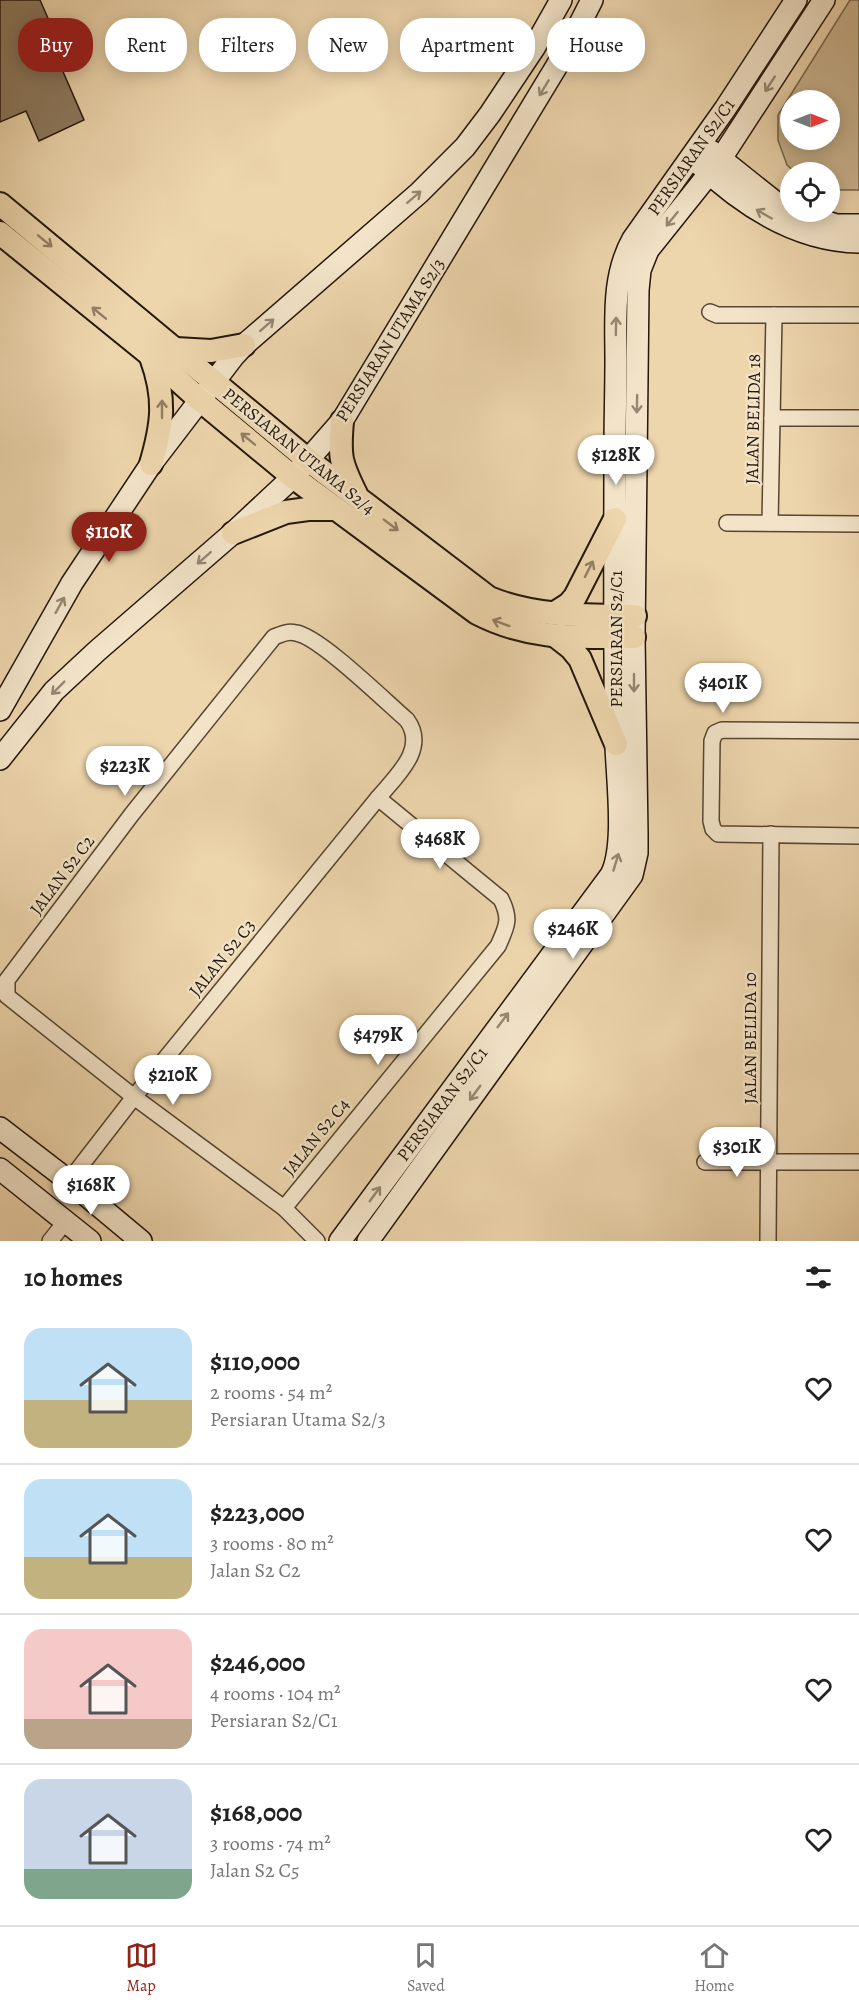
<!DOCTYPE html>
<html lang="en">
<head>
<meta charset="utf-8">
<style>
  :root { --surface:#fff; --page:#f6f6f6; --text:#222; --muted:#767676; --line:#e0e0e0; --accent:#8f2418 }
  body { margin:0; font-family:Alegreya,serif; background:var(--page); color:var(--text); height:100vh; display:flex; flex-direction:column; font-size:22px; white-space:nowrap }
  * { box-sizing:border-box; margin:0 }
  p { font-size:20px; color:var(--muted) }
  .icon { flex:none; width:33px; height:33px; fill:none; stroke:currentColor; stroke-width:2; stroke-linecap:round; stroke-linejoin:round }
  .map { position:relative; height:1241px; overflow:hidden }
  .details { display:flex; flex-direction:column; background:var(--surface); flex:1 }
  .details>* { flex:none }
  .top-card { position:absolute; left:18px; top:18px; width:824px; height:54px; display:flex; gap:12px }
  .needle { width:39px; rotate:90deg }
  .buttons { position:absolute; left:780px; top:90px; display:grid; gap:12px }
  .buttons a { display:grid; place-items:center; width:60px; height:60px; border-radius:50%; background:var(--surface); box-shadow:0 3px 15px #0003; font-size:30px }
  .price { position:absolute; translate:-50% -51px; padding:0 14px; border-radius:21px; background:#fff; color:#222; font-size:20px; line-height:39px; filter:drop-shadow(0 2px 3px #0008) }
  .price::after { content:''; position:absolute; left:50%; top:36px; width:18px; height:14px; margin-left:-9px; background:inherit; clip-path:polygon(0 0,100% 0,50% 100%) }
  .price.current { background:var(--accent); color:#fff }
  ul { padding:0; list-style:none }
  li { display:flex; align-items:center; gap:18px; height:150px; padding:0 24px }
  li+li { border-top:2px solid var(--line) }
  li span { display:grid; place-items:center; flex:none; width:168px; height:120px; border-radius:18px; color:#555 }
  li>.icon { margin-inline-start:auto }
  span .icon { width:72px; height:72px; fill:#fffc; stroke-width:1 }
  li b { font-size:26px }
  h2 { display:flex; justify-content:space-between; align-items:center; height:72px; padding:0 24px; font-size:26px }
  .pill { padding:0 21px; border-radius:24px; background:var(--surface); box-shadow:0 3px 15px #0003; font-size:21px; line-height:54px }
  .pill.current { background:var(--accent); color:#fff }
  .dock { display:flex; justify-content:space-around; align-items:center; height:84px; border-top:2px solid var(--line); background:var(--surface); font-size:16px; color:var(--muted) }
  .dock a { display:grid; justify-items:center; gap:3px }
  .dock .current { color:var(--accent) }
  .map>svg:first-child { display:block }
  .green { fill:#cbb590; stroke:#77664d; stroke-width:1.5; fill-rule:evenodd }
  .building { fill:#8c795e; stroke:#23160a; stroke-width:1.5 }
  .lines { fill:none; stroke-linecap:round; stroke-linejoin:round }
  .street-casing { stroke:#564632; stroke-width:18 }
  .secondary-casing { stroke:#23160a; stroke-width:24 }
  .primary-casing { stroke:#23160a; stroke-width:26 }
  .street { stroke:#f3e4c9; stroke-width:15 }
  .secondary { stroke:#f3e4c9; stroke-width:21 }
  .primary { stroke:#edd5ac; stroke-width:22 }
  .oneway { stroke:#958773 }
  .oneway2 { stroke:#927f63 }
  .labels { text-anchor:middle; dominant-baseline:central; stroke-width:4.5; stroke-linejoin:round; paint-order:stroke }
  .street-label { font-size:18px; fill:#23160a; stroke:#f3e4c9 }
</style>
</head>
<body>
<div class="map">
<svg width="859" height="1241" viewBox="0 0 859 1241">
  <rect width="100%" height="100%" fill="#edd5ac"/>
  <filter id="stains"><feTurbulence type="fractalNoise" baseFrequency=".00333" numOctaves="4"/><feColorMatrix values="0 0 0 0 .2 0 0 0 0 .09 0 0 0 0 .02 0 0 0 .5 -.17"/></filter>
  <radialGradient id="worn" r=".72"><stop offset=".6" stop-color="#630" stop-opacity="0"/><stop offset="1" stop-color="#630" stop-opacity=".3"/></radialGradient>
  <!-- green -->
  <path class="green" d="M 850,0 L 859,0 L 859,190 L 830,190 L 830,172 L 795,172 L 787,165 L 778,140 L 778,115 ZM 790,100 L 830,100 L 830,140 L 790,140 Z"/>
  <!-- building -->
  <polygon class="building" points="0,0 40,0 61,48 54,51 84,120 39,141 26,111 0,122"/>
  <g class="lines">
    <defs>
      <g id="street">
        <polyline points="710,312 717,315 859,315"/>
        <polyline points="772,418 859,418"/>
        <polyline points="727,523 859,524"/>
        <polyline points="770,523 774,315"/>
        <polyline points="859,731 722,730 715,733 712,741 711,821 713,829 718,834 859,836"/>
        <polyline points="705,1162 859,1162"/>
        <path d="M 69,1181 L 134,1097 L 378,798 C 396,776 428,749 407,720 C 386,702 319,636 296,633 C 287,631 282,634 274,637 L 132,814 L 7,980 L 7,996 L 134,1097 L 284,1208 L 317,1241"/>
        <path d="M 284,1208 L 498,946 C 507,926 511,919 501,899 L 378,798"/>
        <polyline points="50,1241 66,1221"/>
        <polyline points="768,1241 771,834"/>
      </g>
      <g id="secondary">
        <polyline points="711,151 775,202 790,209"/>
        <path d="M 699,164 C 743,206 797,241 859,242"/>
        <polyline points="796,212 836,225 859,225"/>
        <polyline points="0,710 72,583 151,464 233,357 244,345 419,193 465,147 490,114 534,48 561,0"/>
        <polyline points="0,759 54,691 97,651 233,533 293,477 342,421 567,49 592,0"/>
        <polyline points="0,1128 69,1181 141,1241"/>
        <polyline points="0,1169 90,1241"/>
        <path d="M 340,1241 L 611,875 C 626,846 617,780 616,745 C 614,647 615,548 615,450 C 615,419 616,389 616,359 C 616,318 612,276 633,239 L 725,109 L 796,0"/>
        <polyline points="368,1241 632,875 637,853 637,834 634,637 638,290 640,270 648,250 720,160 824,0"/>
      </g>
      <g id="primary">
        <path d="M 0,204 L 308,460 L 489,598 C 535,617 585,616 635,616"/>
        <path d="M 0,233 L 149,354 L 200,400 L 293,477 L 477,613 C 529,640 578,637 634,637"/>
        <polyline points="176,349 211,351 244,345"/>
        <path d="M 342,421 C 339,456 340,462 356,494"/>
        <path d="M 151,464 C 163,423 166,398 151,357"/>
        <polyline points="233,533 286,512 308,509 335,509"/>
        <polyline points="555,613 569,604 575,597 615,519"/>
        <polyline points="557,637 571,648 580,659 616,744"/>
      </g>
    </defs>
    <!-- street casing -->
    <use href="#street" class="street-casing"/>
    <!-- secondary casing -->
    <use href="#secondary" class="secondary-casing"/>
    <!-- primary casing -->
    <use href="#primary" class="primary-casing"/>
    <!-- street -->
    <use href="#street" class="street"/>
    <!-- secondary -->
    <use href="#secondary" class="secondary"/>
    <!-- primary -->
    <use href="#primary" class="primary"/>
  </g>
  <!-- one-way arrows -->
  <defs><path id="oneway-shaft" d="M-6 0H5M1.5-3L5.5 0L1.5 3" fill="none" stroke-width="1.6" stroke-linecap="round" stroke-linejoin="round" transform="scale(1.5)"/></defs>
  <g class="oneway">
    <use href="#oneway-shaft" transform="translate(770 84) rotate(123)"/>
    <use href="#oneway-shaft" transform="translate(544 88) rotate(121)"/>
    <use href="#oneway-shaft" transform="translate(414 197) rotate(-41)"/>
    <use href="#oneway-shaft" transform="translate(764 214) rotate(-150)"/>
    <use href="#oneway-shaft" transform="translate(672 219) rotate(129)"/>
    <use href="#oneway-shaft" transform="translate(267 325) rotate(-41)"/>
    <use href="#oneway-shaft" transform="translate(616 326) rotate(-89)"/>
    <use href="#oneway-shaft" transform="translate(637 404) rotate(91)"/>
    <use href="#oneway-shaft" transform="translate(204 558) rotate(139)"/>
    <use href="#oneway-shaft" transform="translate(60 605) rotate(-61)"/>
    <use href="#oneway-shaft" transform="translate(634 683) rotate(90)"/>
    <use href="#oneway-shaft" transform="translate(58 688) rotate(135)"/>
    <use href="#oneway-shaft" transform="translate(616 862) rotate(-73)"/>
    <use href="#oneway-shaft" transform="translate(503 1020) rotate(-53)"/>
    <use href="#oneway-shaft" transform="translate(475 1093) rotate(126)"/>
    <use href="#oneway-shaft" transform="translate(375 1194) rotate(-54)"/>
  </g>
  <g class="oneway2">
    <use href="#oneway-shaft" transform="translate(45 241) rotate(39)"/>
    <use href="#oneway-shaft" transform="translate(99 313) rotate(-141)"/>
    <use href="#oneway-shaft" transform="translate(162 409) rotate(-90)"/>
    <use href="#oneway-shaft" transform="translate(248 439) rotate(-141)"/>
    <use href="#oneway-shaft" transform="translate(391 525) rotate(37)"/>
    <use href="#oneway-shaft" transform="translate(589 569) rotate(-63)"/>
    <use href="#oneway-shaft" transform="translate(501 623) rotate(-160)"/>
  </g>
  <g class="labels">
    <!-- street labels -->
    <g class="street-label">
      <text transform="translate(691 157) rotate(-55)">PERSIARAN S2/C1</text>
      <text transform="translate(390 340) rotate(-58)">PERSIARAN UTAMA S2/3</text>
      <text transform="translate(753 419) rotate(-89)">JALAN BELIDA 18</text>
      <text transform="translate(299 451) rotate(39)">PERSIARAN UTAMA S2/4</text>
      <text transform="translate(616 639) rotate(-90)">PERSIARAN S2/C1</text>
      <text transform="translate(62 875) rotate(-53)">JALAN S2 C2</text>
      <text transform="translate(222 958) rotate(-51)">JALAN S2 C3</text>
      <text transform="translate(750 1038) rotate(-90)">JALAN BELIDA 10</text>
      <text transform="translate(442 1104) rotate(-53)">PERSIARAN S2/C1</text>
      <text transform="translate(316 1137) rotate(-51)">JALAN S2 C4</text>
    </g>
  </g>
  <rect width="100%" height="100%" filter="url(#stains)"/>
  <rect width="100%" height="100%" fill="url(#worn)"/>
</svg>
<div class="buttons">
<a><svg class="needle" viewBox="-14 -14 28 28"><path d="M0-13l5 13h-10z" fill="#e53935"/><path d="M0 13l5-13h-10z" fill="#767676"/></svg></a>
<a><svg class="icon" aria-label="locate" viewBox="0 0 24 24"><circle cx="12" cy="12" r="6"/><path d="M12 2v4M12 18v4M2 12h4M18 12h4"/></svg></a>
</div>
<b class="price" style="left:616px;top:486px">$128K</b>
<b class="price current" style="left:109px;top:563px">$110K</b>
<b class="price" style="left:723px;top:714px">$401K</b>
<b class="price" style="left:125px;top:797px">$223K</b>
<b class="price" style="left:440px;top:870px">$468K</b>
<b class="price" style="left:573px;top:960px">$246K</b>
<b class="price" style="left:378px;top:1066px">$479K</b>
<b class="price" style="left:173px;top:1106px">$210K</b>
<b class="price" style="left:737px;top:1178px">$301K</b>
<b class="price" style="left:91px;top:1216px">$168K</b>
<div class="top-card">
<a class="pill current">Buy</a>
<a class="pill">Rent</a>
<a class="pill">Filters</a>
<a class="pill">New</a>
<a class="pill">Apartment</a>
<a class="pill">House</a>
</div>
</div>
<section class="details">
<h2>10 homes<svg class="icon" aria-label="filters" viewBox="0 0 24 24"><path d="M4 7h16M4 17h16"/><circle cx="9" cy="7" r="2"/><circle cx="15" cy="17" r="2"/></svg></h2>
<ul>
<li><span style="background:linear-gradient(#bfe0f5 60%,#c2b280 0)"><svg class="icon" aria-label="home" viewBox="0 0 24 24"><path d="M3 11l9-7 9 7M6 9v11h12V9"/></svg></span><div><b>$110,000</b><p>2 rooms · 54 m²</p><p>Persiaran Utama S2/3</p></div><svg class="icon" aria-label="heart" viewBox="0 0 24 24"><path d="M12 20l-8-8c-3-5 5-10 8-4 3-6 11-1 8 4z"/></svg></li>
<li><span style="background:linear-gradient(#bfe0f5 65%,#c2b280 0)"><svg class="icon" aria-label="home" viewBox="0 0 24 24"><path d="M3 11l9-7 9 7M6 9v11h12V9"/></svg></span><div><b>$223,000</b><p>3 rooms · 80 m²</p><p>Jalan S2 C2</p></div><svg class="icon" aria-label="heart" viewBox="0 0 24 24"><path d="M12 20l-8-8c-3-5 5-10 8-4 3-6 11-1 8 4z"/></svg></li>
<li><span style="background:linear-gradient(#f6c9c9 75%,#b9a48a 0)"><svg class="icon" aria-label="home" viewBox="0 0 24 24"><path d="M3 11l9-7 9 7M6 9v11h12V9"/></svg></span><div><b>$246,000</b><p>4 rooms · 104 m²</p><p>Persiaran S2/C1</p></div><svg class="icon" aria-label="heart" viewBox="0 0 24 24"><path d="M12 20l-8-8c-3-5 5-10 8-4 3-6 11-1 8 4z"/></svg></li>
<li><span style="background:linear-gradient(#c9d6e8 75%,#7fa58c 0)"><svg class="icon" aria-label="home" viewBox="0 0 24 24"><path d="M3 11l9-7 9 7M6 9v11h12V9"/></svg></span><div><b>$168,000</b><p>3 rooms · 74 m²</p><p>Jalan S2 C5</p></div><svg class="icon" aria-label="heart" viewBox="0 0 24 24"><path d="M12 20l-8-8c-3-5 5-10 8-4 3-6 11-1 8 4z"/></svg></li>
</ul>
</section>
<nav class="dock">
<a class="current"><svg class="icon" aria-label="map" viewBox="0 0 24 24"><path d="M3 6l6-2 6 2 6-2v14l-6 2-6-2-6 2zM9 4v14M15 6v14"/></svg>Map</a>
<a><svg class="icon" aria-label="saved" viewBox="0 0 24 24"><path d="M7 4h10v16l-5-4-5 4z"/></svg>Saved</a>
<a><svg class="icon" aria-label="home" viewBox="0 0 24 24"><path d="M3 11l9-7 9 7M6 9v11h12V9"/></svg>Home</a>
</nav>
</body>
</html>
